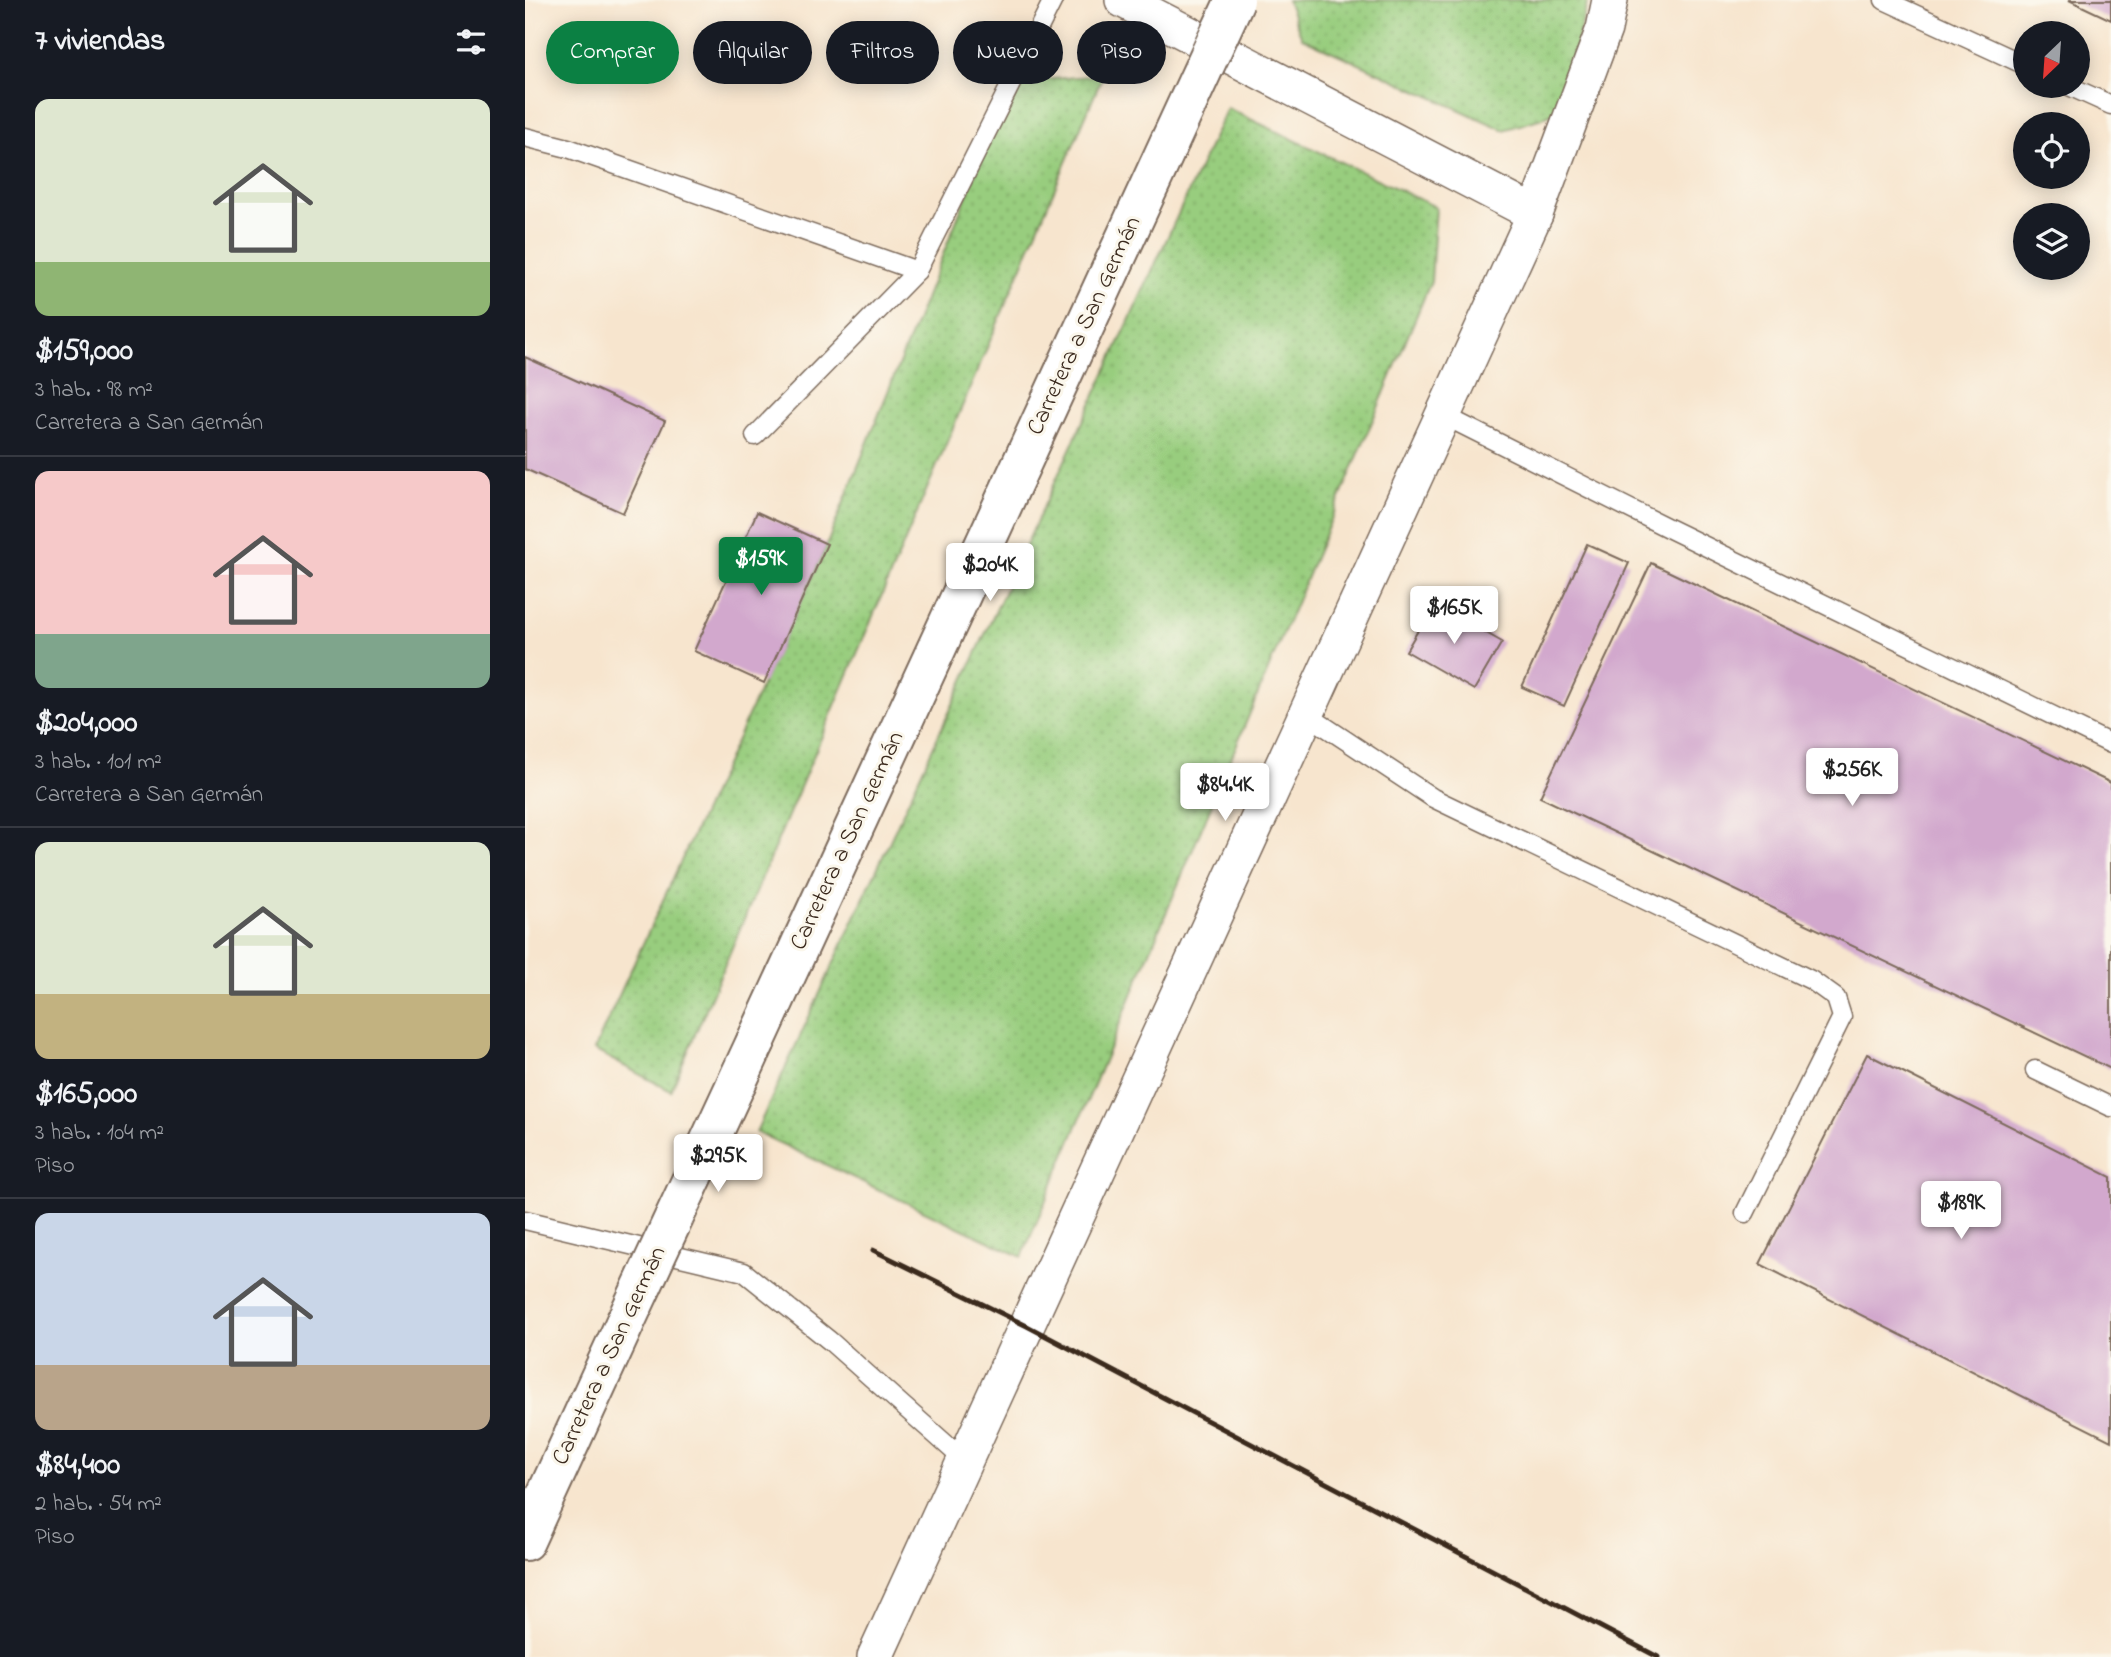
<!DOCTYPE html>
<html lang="es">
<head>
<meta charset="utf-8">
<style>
  :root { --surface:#171b24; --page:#20242c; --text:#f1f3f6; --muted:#9ea1a6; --line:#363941; --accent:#0b8043 }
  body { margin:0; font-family:"Indie Flower",sans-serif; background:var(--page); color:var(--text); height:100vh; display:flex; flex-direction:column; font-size:26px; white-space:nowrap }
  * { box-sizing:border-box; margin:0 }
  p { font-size:23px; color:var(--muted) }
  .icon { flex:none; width:38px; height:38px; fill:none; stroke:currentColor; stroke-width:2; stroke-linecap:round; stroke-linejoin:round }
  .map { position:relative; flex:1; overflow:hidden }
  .details { display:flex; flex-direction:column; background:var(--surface); width:525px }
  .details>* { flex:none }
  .banner { position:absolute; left:21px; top:21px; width:665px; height:63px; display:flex; gap:14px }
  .needle { width:46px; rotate:205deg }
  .buttons { position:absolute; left:1488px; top:21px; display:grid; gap:14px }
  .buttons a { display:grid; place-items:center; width:77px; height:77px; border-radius:50%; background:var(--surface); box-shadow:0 4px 18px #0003; font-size:35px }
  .price { position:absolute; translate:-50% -60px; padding:0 16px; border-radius:7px; background:#fff; color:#222; font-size:23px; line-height:46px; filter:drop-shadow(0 2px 4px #0008) }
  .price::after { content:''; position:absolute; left:50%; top:42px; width:21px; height:16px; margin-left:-10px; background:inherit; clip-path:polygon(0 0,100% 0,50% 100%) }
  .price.on { background:var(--accent); color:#fff }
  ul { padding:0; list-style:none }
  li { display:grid; align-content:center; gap:14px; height:371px; padding:0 35px }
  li+li { border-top:2px solid var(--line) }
  li span { display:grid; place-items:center; height:217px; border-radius:14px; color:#555 }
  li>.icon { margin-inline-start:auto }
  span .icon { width:126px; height:126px; fill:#fffc; stroke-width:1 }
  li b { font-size:30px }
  h2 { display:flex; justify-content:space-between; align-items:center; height:84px; padding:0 35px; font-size:30px }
  .chip { padding:0 24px; border-radius:32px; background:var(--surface); box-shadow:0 4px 18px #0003; font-size:24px; line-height:63px }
  .chip.on { background:var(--accent); color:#fff }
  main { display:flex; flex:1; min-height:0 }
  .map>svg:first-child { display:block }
  .grass { fill:url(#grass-dots); stroke:#6a7c4e; stroke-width:2 }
  .building { fill:#d2a8cd }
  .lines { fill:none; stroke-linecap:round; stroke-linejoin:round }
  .lane-casing { stroke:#7d6b5c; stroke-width:21 }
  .street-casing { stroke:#7d6b5c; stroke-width:38 }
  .secondary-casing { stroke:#7d6b5c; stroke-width:42 }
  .lane { stroke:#fff; stroke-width:18 }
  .street { stroke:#fff; stroke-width:35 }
  .secondary { stroke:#fff; stroke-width:38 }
  .rail { stroke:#3b2a1e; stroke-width:5 }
  .secondary-bridge-casing { stroke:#7d6b5c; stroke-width:42; stroke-linecap:butt }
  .secondary-bridge { stroke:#fff; stroke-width:38 }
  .labels { text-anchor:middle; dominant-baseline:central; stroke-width:6; stroke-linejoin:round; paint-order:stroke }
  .street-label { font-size:24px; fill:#3b2a1e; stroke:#fbf7ec }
</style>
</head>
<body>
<main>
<section class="details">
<h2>7 viviendas<svg class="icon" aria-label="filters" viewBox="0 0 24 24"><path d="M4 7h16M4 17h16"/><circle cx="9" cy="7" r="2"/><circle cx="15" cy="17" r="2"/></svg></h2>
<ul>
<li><span style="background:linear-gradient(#dfe7d0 75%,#8fb573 0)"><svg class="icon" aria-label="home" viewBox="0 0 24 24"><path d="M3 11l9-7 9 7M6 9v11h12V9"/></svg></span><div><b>$159,000</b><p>3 hab. · 98 m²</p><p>Carretera a San Germán</p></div></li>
<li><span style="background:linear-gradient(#f6c9c9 75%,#7fa58c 0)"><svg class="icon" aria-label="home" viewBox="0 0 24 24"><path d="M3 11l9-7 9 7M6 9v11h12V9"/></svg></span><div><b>$204,000</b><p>3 hab. · 101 m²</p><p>Carretera a San Germán</p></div></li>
<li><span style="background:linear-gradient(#dfe7d0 70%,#c2b280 0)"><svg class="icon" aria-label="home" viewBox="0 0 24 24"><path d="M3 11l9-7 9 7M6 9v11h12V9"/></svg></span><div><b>$165,000</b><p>3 hab. · 104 m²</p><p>Piso</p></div></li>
<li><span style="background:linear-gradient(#c9d6e8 70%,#b9a48a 0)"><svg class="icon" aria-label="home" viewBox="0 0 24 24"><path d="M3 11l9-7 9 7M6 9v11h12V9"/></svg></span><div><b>$84,400</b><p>2 hab. · 54 m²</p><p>Piso</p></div></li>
</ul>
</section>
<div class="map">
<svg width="1586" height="1657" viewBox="0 0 1586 1657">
  <defs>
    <pattern id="grass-dots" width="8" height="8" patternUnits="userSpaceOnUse" patternTransform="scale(1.75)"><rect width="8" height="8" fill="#98cd7e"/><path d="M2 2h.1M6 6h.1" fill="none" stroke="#84b06c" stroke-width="1.8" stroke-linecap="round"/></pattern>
  </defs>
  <rect width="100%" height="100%" fill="#fbf7ec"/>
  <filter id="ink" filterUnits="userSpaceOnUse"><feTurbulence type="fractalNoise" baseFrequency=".0143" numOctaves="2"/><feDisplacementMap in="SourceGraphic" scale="14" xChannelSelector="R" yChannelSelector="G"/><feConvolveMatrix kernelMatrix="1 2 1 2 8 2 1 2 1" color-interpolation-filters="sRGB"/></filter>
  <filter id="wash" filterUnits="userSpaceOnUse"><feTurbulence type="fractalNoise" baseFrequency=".00686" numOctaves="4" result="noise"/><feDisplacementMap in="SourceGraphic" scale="28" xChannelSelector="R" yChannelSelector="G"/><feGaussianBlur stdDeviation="1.57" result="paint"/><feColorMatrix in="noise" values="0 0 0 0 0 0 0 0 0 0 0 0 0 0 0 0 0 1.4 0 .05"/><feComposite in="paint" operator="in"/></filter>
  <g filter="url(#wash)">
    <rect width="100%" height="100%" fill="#f7e5ce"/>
    <!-- grass -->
    <g class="grass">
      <polygon points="762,0 1063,0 1034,110 1017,118 979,130 777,38"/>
      <polygon points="578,75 146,1091 69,1050 302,544 487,82"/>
      <polygon points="702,108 911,207 906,281 497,1257 231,1132"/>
    </g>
    <g id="blocks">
      <!-- building -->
      <g class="building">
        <polygon points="1544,0 1586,0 1586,20"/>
        <polygon points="0,357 140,421 98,513 0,469"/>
        <polygon points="232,512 302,544 239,683 169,651"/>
        <polygon points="1062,544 1104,563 1039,706 997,687"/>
        <polygon points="1126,563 1586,783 1586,1069 1015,797"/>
        <polygon points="909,603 977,642 949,690 881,651"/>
        <polygon points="1342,1054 1586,1177 1586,1441 1235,1264"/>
      </g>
    </g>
  </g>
  <g filter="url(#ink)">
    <use href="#blocks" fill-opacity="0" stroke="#7d6b5c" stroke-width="2"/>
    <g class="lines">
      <defs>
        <g id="lane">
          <polyline points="1359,0 1500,65"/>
          <polyline points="1544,86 1586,105"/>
          <polyline points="0,137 43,148 392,271"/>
          <polyline points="918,415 1143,528 1586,744"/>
          <polyline points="230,436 392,271 528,0"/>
          <polyline points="781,714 908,798 1286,980 1311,998 1317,1017 1220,1213"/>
          <polyline points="1510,1070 1586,1107"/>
          <polyline points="0,1220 219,1272 305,1341 440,1461"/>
        </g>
        <g id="street">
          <polyline points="598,0 1010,214"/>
          <polyline points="350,1657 1010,214 1079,29 1085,0"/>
        </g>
        <g id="secondary">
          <polyline points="231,1041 645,141"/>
          <polyline points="0,1541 100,1323"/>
        </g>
      </defs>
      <!-- lane casing -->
      <use href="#lane" class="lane-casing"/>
      <!-- street casing -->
      <use href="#street" class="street-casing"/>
      <!-- secondary casing -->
      <use href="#secondary" class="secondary-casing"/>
      <!-- lane -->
      <use href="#lane" class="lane"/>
      <!-- street -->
      <use href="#street" class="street"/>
      <!-- secondary -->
      <use href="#secondary" class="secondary"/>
      <!-- rail -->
      <polyline class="rail" points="348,1250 502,1326 1133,1657"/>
      <defs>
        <g id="secondary-bridge">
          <polyline points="645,141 710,0"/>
          <polyline points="100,1323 231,1041"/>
        </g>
      </defs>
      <!-- secondary-bridge casing -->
      <use href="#secondary-bridge" class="secondary-bridge-casing"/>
      <!-- secondary-bridge -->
      <use href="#secondary-bridge" class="secondary-bridge"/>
    </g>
  </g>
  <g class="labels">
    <!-- street labels -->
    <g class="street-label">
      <text transform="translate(560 326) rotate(-65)">Carretera a San Germán</text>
      <text transform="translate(323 841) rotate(-65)">Carretera a San Germán</text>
      <text transform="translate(85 1356) rotate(-65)">Carretera a San Germán</text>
    </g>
  </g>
</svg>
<div class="buttons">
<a><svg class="needle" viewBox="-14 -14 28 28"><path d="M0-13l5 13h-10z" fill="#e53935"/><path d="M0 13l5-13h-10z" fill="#9ea1a6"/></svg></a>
<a><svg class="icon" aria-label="locate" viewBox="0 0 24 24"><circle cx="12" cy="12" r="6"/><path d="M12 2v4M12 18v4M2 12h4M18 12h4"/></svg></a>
<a><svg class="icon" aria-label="layers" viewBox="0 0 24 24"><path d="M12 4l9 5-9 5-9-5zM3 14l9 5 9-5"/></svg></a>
</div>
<b class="price on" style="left:236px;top:597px">$159K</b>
<b class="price" style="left:465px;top:603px">$204K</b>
<b class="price" style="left:929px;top:646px">$165K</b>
<b class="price" style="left:1327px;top:808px">$256K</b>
<b class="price" style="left:700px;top:823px">$84.4K</b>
<b class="price" style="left:193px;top:1194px">$295K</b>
<b class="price" style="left:1436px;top:1241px">$189K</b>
<div class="banner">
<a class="chip on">Comprar</a>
<a class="chip">Alquilar</a>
<a class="chip">Filtros</a>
<a class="chip">Nuevo</a>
<a class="chip">Piso</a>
</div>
</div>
</main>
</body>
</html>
